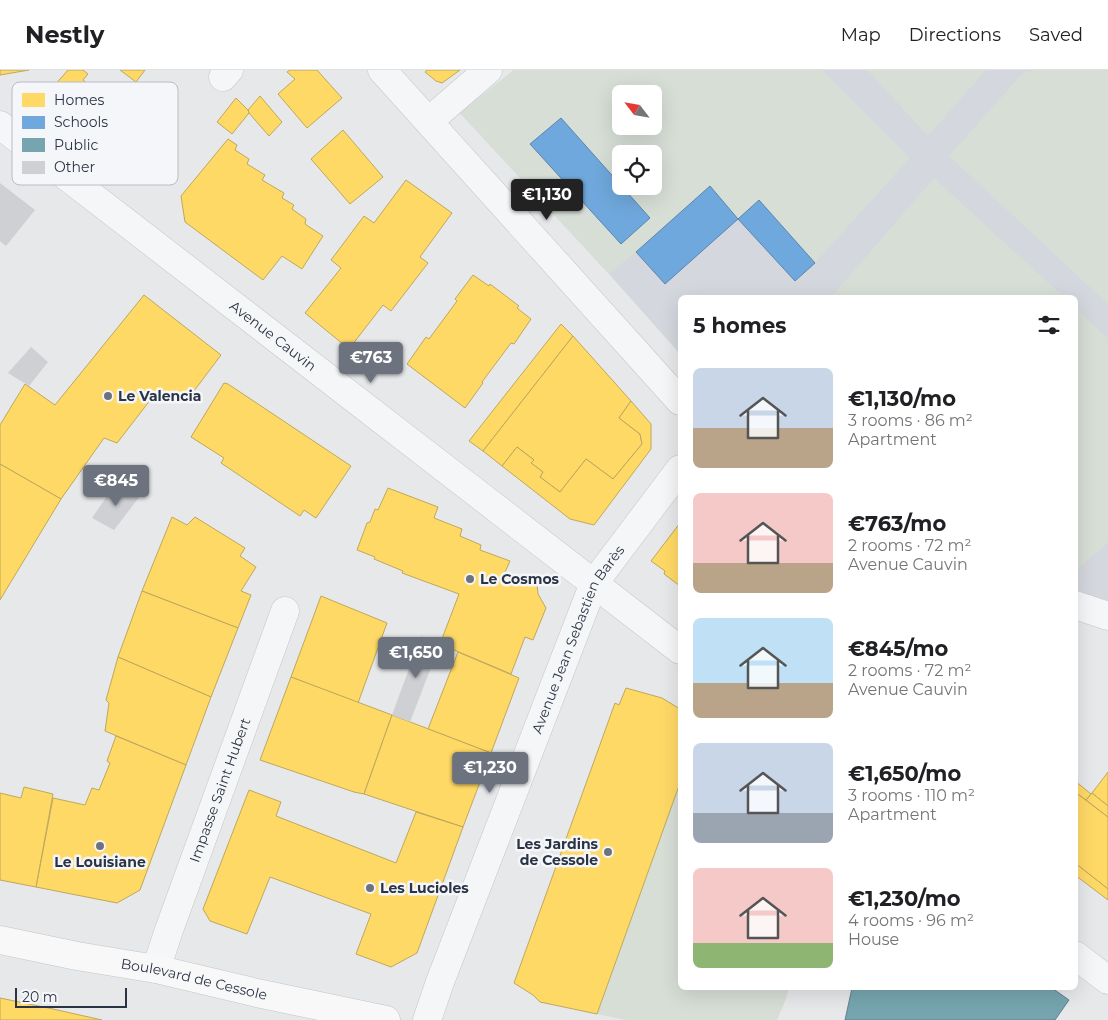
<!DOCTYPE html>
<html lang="en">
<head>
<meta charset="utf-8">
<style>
  :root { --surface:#fff; --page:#f2f2f2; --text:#202124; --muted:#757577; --line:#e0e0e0; --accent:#6c737f }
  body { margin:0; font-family:Montserrat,sans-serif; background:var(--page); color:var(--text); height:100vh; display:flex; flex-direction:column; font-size:19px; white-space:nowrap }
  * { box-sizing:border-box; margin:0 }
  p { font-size:16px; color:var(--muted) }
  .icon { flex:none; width:28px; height:28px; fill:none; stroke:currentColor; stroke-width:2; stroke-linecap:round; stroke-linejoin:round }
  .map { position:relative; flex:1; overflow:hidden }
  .panel { position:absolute; left:678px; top:225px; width:400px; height:695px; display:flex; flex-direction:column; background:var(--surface); border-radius:8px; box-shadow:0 5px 20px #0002 }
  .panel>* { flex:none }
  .needle { width:32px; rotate:301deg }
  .buttons { position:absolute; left:612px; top:15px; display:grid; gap:10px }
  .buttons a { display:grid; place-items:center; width:50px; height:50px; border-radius:8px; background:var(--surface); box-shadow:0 5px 20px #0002; font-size:25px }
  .scale { position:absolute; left:15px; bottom:12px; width:112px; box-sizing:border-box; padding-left:5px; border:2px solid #2b3445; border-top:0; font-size:14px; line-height:18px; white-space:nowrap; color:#2b3445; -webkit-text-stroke:4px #f4f6f9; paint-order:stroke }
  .price { position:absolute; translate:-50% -42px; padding:0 11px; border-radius:5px; background:var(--accent); color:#fff; font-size:16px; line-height:32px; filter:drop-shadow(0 1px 2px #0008) }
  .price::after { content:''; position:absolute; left:50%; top:30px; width:15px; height:11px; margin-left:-8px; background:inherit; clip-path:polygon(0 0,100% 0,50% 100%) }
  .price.current { background:#222; color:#fff }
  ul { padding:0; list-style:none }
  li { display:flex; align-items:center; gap:15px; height:125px; padding:0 15px }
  li span { display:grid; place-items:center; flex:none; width:140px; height:100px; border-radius:8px; color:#555 }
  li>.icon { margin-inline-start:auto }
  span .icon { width:60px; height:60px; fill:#fffc; stroke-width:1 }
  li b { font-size:21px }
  h2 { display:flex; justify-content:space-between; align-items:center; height:60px; padding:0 15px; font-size:21px }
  header { display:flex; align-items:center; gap:30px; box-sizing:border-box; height:70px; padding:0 25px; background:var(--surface); border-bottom:1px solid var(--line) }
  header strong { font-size:24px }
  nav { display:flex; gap:28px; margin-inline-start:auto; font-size:18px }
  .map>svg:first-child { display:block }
  .built { fill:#d4d7dd; fill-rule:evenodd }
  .green { fill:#d6ded6; fill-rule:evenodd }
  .homes { fill:#ffd966; stroke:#bfa85c }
  .schools { fill:#6fa8dc; stroke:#5b85af }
  .public { fill:#76a5af; stroke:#60838f }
  .building { fill:#ced0d3 }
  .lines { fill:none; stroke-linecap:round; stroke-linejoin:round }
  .minor-casing { stroke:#c4c6c8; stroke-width:29 }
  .major-casing { stroke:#c2c5c8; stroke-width:29 }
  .minor { stroke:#f5f6f7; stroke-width:28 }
  .major { stroke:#f8f8f8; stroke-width:28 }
  .poi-dot { fill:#6c737f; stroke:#f4f6f9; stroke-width:2 }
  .labels { text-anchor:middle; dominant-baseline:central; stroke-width:5; stroke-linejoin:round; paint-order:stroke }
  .street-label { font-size:14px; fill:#2b3445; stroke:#f4f6f9 }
  .poi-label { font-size:14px; font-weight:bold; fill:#2b3445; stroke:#f4f6f9; text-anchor:start }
  .key { fill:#f4f6f9; stroke:#b8bcc3; stroke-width:1 }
  .key-label { font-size:14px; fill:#2b3445 }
</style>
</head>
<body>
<header>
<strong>Nestly</strong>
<nav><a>Map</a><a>Directions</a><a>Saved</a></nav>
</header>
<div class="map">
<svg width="1108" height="950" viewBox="0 0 1108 950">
  <rect width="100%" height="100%" fill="#e6e8ea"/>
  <!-- built -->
  <path class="built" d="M 514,0 L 1108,0 L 1108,544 L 1075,533 L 1075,228 L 680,228 L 680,284 L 609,204 L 460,43 ZM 621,24 L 654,24 L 654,56 L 621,56 ZM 621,84 L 654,84 L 654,116 L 621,116 Z"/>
  <!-- green -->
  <g class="green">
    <path d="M 514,0 L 822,0 L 910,88 L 815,193 L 759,130 L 738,149 L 710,116 L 636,182 L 609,204 L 460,43 ZM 621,24 L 654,24 L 654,56 L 621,56 ZM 561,48 L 621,115 L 621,84 L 654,84 L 654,116 L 622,116 L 650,148 L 621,174 L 530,74 Z"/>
    <polygon points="867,0 986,0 928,66"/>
    <polygon points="1033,0 1108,0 1108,234 949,86 1022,4"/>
    <polygon points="934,108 1064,227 831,227"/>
    <polygon points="1075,238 1108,268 1108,473 1075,501"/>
    <polygon points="680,713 680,918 789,918 787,926 777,950 625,950 597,944"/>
  </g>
  <!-- homes -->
  <g class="homes">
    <polygon points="0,0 29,0 0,5"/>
    <polygon points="68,0 83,0 88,4 83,10 116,38 86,73 52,45 53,43 40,32"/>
    <polygon points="120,0 145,0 136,12"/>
    <polygon points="290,0 317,0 342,28 307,58 278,24 295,9 287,2"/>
    <polygon points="427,0 460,0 442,13 436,11 430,6 425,2"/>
    <polygon points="260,26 282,52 269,66 249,43 248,40"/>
    <polygon points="236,28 248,40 249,43 232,64 217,52"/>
    <polygon points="343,60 383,107 350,134 311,89"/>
    <polygon points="228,69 237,75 235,80 249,89 247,94 265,105 262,110 284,123 282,128 294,135 292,139 306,149 305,154 323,166 302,199 282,186 263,210 185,152 181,126"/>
    <polygon points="406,110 452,143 420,187 428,193 391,241 383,235 349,279 305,243 341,198 331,190 364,146 374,153"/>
    <polygon points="473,205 489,216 490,214 519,236 517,238 531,249 514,274 511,273 482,312 483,313 465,338 407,294 426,267 429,269 457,231 455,229"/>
    <polygon points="144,225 221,285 185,333 158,320 117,373 104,368 61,429 0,394 0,355 25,314 55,335"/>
    <polygon points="561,254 573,266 483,381 469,371"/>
    <polygon points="573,266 631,331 619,348 640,364 642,374 613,409 586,389 560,422 540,407 543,402 531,393 534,390 517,377 502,396 483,381"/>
    <polygon points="224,313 228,314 351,396 316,448 304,440 300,446 221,393 224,388 191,367"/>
    <polygon points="631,331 651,354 651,379 594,455 570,449 502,396 517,377 534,390 531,393 543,402 540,407 560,422 586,389 613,409 642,374 640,364 619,348"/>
    <polygon points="0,394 61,429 0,530"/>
    <polygon points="388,418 438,437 434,448 462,459 460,466 481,475 480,480 510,491 505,502 537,514 538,524 546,538 533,570 525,567 511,604 440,574 459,524 402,503 403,501 374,489 375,487 357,480 367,453 370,452 375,439 378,440"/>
    <polygon points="172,447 187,455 195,447 245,478 240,486 256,497 241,521 251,525 238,558 142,521"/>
    <polygon points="680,453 680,516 664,504 665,501 651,491"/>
    <polygon points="142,521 238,558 211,627 118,587"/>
    <polygon points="321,526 387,553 358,633 291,607"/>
    <polygon points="458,582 519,608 491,683 428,659"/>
    <polygon points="118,587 211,627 186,695 105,661 109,633 106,630"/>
    <polygon points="291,607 392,645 364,724 354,722 260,690"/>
    <polygon points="626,618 662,628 680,639 680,713 597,944 540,932 533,925 514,913 615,633 619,635"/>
    <polygon points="392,645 491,683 463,757 364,724"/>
    <polygon points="116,666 186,695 140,820 117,833 36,817 53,728 85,735 92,718 99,720 110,693 107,691"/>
    <polygon points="1108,702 1108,736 1092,723"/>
    <polygon points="1075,711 1091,724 1086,730 1075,722"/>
    <polygon points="24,717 53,724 36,817 0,810 0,723 21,728"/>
    <polygon points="249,720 281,732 276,746 396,793 416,742 463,757 417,883 391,897 356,884 371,844 270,807 247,864 210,851 203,839"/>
    <polygon points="1075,722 1108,747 1108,819 1075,793"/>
    <polygon points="1092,723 1108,736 1108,747 1086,730"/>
    <polygon points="1075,793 1108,819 1108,830 1075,805"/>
    <polygon points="0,928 53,939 102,950 0,950"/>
  </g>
  <!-- schools -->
  <g class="schools">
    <polygon points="561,48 650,148 621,174 530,74"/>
    <polygon points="710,116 738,149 665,214 636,182"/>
    <polygon points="759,130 815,193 795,211 738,149"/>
  </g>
  <!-- public -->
  <polygon class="public" points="852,918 860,919 860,918 1052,918 1069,930 1055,950 845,950"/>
  <!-- building -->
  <g class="building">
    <polygon points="0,113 35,140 6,176 0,171"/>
    <polygon points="31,277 48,292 29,316 8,303"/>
    <polygon points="116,413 140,426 114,460 92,448"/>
    <polygon points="421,566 440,574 410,652 392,645"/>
  </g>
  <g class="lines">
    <defs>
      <g id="minor">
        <polyline points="382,0 680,331"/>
        <polyline points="223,7 229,0"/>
        <polyline points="429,51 488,0"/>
        <path id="s1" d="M 0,55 L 680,580"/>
        <polyline points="1075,535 1108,546"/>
        <polyline points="1075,885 1108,910"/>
        <path id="s2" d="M 156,899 L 169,860 L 285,541"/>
        <path id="s3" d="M 427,950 L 440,912 L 594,513 L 680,399"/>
      </g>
      <g id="major">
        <path id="s4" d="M 0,870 L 77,886 L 156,899 L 257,923 L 386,950"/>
      </g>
    </defs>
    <!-- minor casing -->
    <use href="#minor" class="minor-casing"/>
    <!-- major casing -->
    <use href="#major" class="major-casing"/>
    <!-- minor -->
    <use href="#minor" class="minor"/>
    <!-- major -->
    <use href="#major" class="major"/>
  </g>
  <!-- markers -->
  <g class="poi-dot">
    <circle cx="108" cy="326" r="5"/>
    <circle cx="470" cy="509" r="5"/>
    <circle cx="100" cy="776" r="5"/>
    <circle cx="608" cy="782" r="5"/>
    <circle cx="370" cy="818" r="5"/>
  </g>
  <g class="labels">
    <!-- street labels -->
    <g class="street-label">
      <text stroke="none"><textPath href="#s1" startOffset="345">Avenue Cauvin</textPath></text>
      <text stroke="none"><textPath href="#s3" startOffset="410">Avenue Jean Sebastien Barès</textPath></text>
      <text stroke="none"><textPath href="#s2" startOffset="190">Impasse Saint Hubert</textPath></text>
      <text stroke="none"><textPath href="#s4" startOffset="198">Boulevard de Cessole</textPath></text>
    </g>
    <!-- poi labels -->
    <g class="poi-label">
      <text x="118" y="326">Le Valencia</text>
      <text x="480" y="509">Le Cosmos</text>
      <text x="598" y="774" text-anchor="end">Les Jardins<tspan x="598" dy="16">de Cessole</tspan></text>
      <text x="100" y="792" text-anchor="middle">Le Louisiane</text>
      <text x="380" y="818">Les Lucioles</text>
    </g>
  </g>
  <!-- legend -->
  <rect x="12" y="12" width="166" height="103" rx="8" class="key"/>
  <rect x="22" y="23" width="23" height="14" fill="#ffd966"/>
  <rect x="22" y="46" width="23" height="13" fill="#6fa8dc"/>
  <rect x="22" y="68" width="23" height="14" fill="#76a5af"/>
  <rect x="22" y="91" width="23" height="13" fill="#ced0d3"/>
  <g class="key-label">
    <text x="54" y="35">Homes</text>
    <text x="54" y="57">Schools</text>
    <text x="54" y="80">Public</text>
    <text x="54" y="102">Other</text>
  </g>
</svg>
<div class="buttons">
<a><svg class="needle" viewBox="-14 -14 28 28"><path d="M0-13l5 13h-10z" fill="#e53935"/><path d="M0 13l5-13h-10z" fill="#757577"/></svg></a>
<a><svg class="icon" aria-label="locate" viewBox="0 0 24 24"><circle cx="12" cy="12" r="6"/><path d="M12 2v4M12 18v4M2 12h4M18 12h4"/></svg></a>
</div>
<div class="scale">20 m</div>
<b class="price current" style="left:547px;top:151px">€1,130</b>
<b class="price" style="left:371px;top:314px">€763</b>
<b class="price" style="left:116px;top:437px">€845</b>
<b class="price" style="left:416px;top:609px">€1,650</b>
<b class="price" style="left:490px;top:724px">€1,230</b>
<section class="panel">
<h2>5 homes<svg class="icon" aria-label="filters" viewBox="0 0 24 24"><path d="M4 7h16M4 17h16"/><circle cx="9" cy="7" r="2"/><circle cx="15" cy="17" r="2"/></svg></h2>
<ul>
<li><span style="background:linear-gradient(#c9d6e8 60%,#b9a48a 0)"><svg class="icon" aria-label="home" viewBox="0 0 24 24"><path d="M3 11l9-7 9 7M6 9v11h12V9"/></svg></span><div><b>€1,130/mo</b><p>3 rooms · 86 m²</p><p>Apartment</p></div></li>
<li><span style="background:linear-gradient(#f6c9c9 70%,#b9a48a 0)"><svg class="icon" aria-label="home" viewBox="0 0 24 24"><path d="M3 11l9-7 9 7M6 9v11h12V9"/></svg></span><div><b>€763/mo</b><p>2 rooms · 72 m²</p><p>Avenue Cauvin</p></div></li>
<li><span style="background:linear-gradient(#bfe0f5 65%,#b9a48a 0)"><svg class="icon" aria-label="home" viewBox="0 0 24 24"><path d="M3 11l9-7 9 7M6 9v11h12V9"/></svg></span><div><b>€845/mo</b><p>2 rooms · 72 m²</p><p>Avenue Cauvin</p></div></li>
<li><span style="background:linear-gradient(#c9d6e8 70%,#9aa5b1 0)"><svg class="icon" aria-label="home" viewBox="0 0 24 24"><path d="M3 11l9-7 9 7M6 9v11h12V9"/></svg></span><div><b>€1,650/mo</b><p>3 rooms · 110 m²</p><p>Apartment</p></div></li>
<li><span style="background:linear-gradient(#f6c9c9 75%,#8fb573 0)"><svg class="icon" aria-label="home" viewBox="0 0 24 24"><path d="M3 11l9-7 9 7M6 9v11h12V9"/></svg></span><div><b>€1,230/mo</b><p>4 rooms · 96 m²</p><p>House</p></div></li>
</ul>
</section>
</div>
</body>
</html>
